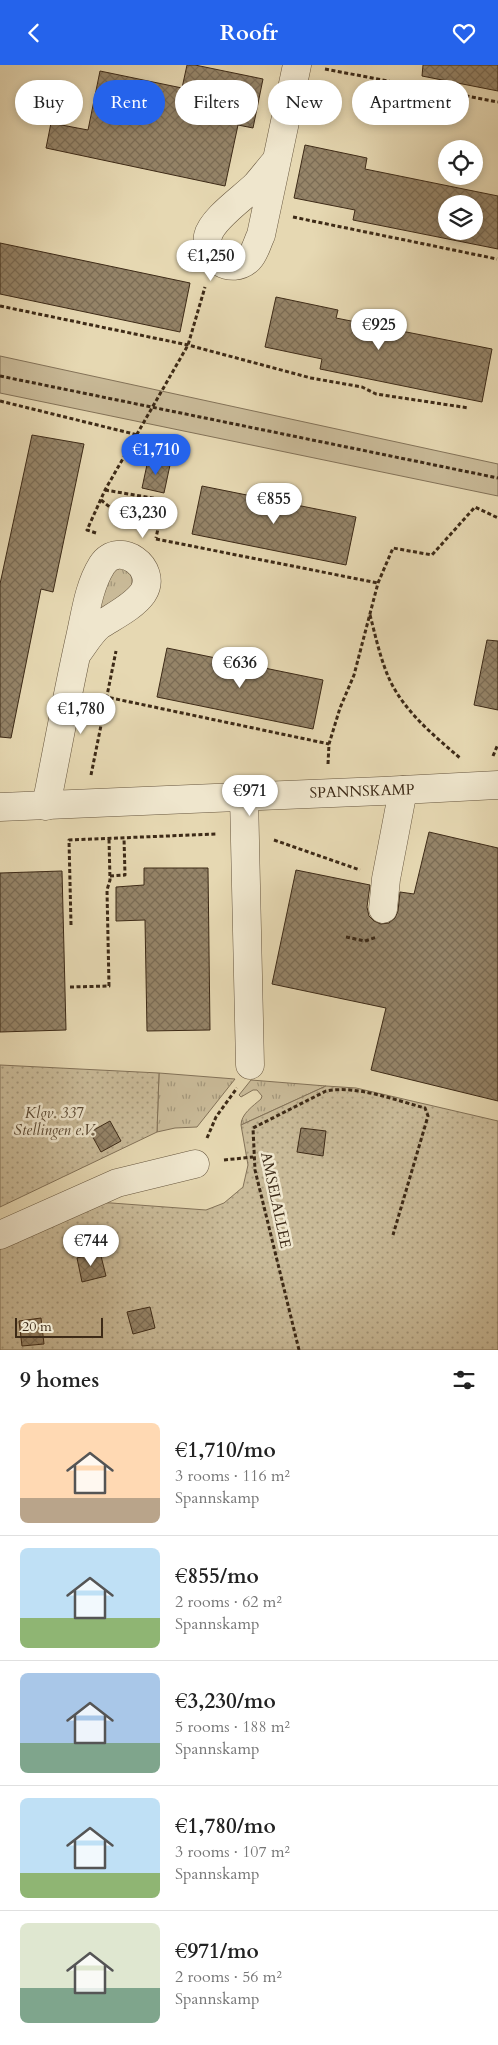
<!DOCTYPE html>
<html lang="en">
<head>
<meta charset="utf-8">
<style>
  :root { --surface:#fff; --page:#f6f6f6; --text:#222; --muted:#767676; --line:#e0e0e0; --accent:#2563eb }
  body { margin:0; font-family:Cardo,serif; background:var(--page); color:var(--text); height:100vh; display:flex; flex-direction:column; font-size:19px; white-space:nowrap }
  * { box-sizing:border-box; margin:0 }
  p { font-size:16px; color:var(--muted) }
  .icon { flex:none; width:28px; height:28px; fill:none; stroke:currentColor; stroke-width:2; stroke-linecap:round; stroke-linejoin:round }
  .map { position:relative; height:1285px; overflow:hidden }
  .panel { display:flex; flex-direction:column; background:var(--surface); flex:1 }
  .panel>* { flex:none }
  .banner { position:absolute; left:15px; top:15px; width:469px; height:45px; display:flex; gap:10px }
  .tools { position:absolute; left:438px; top:75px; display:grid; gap:10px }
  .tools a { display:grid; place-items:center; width:45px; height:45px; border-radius:50%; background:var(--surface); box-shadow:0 2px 8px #0003; font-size:25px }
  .scale { position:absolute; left:15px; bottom:12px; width:88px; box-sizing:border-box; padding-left:5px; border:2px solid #3d2a17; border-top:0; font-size:14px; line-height:18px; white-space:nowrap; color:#3d2a17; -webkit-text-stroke:4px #efe6cd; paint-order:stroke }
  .price { position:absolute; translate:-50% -42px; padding:0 11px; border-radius:18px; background:#fff; color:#222; font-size:16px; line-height:32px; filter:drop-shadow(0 1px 2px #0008) }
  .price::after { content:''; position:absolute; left:50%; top:30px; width:15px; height:11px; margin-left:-8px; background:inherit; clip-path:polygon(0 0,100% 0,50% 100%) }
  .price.on { background:var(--accent); color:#fff }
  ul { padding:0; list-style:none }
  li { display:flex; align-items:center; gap:15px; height:125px; padding:0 20px }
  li+li { border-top:1px solid var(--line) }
  li span { display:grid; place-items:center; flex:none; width:140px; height:100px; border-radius:8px; color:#555 }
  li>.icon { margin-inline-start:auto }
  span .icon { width:60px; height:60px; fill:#fffc; stroke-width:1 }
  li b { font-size:21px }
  h2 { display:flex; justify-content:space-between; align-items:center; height:60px; padding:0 20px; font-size:21px }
  .chip { padding:0 18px; border-radius:22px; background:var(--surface); box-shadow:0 2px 8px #0003; font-size:18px; line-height:45px }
  .chip.on { background:var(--accent); color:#fff }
  header { display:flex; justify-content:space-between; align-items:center; height:65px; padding:0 20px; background:var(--accent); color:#fff; font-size:22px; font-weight:700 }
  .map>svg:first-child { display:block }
  .grass { fill:url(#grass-tufts); stroke:#837258 }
  .park { fill:#c9ba98; stroke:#837258 }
  .garden { fill:url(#garden-dots); stroke:#837258 }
  .building { fill:url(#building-cross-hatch); stroke:#3d2a17; fill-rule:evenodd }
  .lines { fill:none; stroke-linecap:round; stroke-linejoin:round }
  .minor-casing { stroke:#67563e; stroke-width:29 }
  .path { stroke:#3d2a17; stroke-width:3; stroke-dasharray:4 2.5; stroke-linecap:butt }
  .minor { stroke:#efe6cd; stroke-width:28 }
  .labels { text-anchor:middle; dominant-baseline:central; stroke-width:5; stroke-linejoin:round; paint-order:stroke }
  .street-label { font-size:15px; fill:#3d2a17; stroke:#efe6cd }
  .park-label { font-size:15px; font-style:italic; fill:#594731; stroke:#efe6cd }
</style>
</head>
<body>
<header><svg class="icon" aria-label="back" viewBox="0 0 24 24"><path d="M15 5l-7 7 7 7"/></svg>Roofr<svg class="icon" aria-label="heart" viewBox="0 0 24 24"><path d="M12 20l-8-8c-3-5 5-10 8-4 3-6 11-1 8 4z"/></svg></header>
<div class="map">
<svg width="498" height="1285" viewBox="0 0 498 1285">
  <defs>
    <pattern id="grass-tufts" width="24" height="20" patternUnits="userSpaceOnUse" patternTransform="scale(1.25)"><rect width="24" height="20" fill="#c9ba98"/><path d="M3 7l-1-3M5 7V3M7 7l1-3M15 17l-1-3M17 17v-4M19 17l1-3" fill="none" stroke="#a4977b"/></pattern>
    <pattern id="garden-dots" width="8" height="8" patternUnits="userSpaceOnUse" patternTransform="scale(1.25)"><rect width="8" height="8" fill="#c9ba98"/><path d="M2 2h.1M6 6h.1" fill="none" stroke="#a4977b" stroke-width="1.8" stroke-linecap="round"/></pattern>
    <pattern id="building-cross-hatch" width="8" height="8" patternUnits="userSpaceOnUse" patternTransform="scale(1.25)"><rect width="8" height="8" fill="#958468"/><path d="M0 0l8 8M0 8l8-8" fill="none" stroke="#7b6c55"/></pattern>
  </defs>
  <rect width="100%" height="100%" fill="#e6d8b2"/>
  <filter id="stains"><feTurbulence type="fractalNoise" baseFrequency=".004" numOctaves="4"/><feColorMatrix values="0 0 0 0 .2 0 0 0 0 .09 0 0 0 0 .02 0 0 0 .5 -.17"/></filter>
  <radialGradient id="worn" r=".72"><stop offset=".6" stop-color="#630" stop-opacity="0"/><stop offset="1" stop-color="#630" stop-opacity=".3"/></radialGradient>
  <!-- grass -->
  <g class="grass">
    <path d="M 121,503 L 126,504 L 132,511 L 132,521 L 108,545 L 98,544 C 102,531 105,506 121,503 Z"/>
    <polygon points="159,1008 235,1014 197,1062 175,1063 157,1067"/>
    <path d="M 251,1015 L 326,1021 L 241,1060 C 241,1049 253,1041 261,1034 L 262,1031 L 257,1025 L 253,1025 L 241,1032 L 239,1030 Z"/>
  </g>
  <!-- park -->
  <polygon class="park" points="0,291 498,399 498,431 0,328"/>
  <!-- garden -->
  <g class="garden">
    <polygon points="0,1000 159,1008 157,1067 0,1142"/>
    <polygon points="326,1021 356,1023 498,1056 498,1285 0,1285 0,1182 98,1137 206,1145 224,1138 243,1122 248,1100 241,1060"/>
  </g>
  <!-- building -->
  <g class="building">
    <polygon points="187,0 195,0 263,14 253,63 238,60 225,121 46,83 51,58 88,65 100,6 182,23"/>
    <polygon points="423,0 498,0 498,26 422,11"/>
    <path d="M 305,80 L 367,93 L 365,104 L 498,131 L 498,184 L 353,155 L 355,145 L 294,133 ZM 446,139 L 474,139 L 474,166 L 446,166 Z"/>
    <polygon points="0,178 190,218 180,267 0,229"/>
    <polygon points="276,232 338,245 336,253 492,284 482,337 320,304 322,294 265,282"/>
    <polygon points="32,370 84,379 53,527 41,524 11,673 0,672 0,519"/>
    <polygon points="148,395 170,400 164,428 142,423"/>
    <polygon points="202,421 356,452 346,500 192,469"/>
    <polygon points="487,575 498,576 498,645 474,640"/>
    <polygon points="167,583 323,615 313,664 157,632"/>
    <polygon points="429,767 498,783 498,1036 371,1005 386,943 272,919 296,805 370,820 367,842 369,851 374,856 381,859 389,858 395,853 398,846 400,827 414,829"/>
    <polygon points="144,803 208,803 210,965 147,966 145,855 116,856 116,822 144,820"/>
    <polygon points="62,806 66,965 0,967 0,808"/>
    <polygon points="110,1056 121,1076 101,1087 90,1067"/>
    <polygon points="301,1063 326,1066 323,1091 297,1087"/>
    <polygon points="100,1187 106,1211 82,1217 77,1193"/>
    <polygon points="150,1242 155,1263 133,1269 127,1247"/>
    <polygon points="41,1253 44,1279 22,1281 19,1256"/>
  </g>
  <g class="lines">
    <defs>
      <g id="minor">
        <path d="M 276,96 C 269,104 263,112 256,120 C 243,133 212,154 208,171 C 203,193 232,211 249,194 C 255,188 257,178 261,170 L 297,0"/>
        <polyline points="244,731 250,1000"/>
        <path d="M 46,741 C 57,686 67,631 79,577 C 85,552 88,522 102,500 C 119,474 159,503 143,528 C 133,542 114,551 100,560 C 90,568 84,580 76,590"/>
        <polyline points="0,742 382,726 498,720"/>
        <polyline points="383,844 386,814 403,725"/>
        <polyline points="0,1170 117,1118 195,1099"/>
      </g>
    </defs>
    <!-- minor casing -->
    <use href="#minor" class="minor-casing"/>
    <!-- path -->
    <g class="path">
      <polyline points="325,4 498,37"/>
      <polyline points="293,152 497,194"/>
      <polyline points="0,241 188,280 311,313 362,322 376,329 469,343"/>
      <polyline points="0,311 498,413"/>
      <polyline points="0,336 138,370"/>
      <polyline points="105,425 164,435 156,473"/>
      <polyline points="101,435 127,456 159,462"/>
      <polyline points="96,468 87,465 105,425 188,280 205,222"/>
      <polyline points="156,474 378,518"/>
      <path d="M 370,550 C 375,569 379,588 386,606 C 399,642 432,669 460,693"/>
      <polyline points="97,630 329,679"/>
      <polyline points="493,691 498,679"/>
      <polyline points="328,699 329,679 340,643 354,610 378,518 393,483 432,490 475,442 498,453"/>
      <polyline points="91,710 116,586"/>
      <polyline points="274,775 360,805"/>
      <polyline points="110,811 125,810 124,773"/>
      <polyline points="71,860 69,775 216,769"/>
      <polyline points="346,872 365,876 377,872"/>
      <polyline points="70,922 109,921 107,825 110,815 109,774"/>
      <polyline points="207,1073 216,1052 237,1023"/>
      <polyline points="224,1095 253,1092"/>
      <path d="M 299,1285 L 255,1105 L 253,1063 L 326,1026 C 358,1020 394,1035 425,1043 L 428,1051 L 393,1170"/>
    </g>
    <!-- minor -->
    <use href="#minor" class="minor"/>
  </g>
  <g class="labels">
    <!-- street labels -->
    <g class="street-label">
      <text transform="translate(362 726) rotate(-2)">SPANNSKAMP</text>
      <text transform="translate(276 1135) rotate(78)">AMSELALLEE</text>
    </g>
    <!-- park labels -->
    <g class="park-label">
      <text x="54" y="1048">Klgv. 337<tspan x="54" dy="17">Stellingen e.V.</tspan></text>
    </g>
  </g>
  <rect width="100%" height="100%" filter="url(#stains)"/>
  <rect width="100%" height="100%" fill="url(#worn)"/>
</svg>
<div class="tools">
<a><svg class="icon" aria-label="locate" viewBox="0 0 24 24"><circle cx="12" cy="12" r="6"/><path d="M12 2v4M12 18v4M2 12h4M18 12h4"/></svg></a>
<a><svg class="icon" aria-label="layers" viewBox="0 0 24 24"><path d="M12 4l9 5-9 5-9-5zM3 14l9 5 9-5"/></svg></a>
</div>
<div class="scale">20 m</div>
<b class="price" style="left:211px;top:217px">€1,250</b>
<b class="price" style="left:379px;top:286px">€925</b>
<b class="price on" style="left:156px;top:411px">€1,710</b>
<b class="price" style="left:274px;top:460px">€855</b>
<b class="price" style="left:143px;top:474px">€3,230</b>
<b class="price" style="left:240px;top:624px">€636</b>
<b class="price" style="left:81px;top:670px">€1,780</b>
<b class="price" style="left:250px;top:752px">€971</b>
<b class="price" style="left:91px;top:1202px">€744</b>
<div class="banner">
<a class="chip">Buy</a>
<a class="chip on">Rent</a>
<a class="chip">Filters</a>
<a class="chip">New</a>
<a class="chip">Apartment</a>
</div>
</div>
<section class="panel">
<h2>9 homes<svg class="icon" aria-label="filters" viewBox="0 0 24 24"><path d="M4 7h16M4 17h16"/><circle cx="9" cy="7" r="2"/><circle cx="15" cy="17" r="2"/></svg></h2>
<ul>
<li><span style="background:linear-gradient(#ffd9b3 75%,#b9a48a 0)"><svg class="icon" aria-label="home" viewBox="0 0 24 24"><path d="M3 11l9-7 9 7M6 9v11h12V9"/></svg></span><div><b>€1,710/mo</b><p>3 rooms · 116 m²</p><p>Spannskamp</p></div></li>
<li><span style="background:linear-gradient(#bfe0f5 70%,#8fb573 0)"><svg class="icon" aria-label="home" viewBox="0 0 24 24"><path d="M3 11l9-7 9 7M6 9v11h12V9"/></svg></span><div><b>€855/mo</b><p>2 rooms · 62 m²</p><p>Spannskamp</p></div></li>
<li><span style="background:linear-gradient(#a9c7e8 70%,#7fa58c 0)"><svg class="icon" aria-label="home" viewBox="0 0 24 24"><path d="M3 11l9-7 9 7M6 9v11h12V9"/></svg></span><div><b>€3,230/mo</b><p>5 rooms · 188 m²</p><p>Spannskamp</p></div></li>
<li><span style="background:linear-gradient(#bfe0f5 75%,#8fb573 0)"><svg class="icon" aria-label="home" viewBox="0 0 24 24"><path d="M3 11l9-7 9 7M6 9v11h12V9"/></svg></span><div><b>€1,780/mo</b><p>3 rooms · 107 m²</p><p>Spannskamp</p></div></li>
<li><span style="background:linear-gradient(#dfe7d0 65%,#7fa58c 0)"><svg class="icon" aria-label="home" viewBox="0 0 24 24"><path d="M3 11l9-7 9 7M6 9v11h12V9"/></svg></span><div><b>€971/mo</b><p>2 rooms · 56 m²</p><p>Spannskamp</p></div></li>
</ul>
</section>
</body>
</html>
